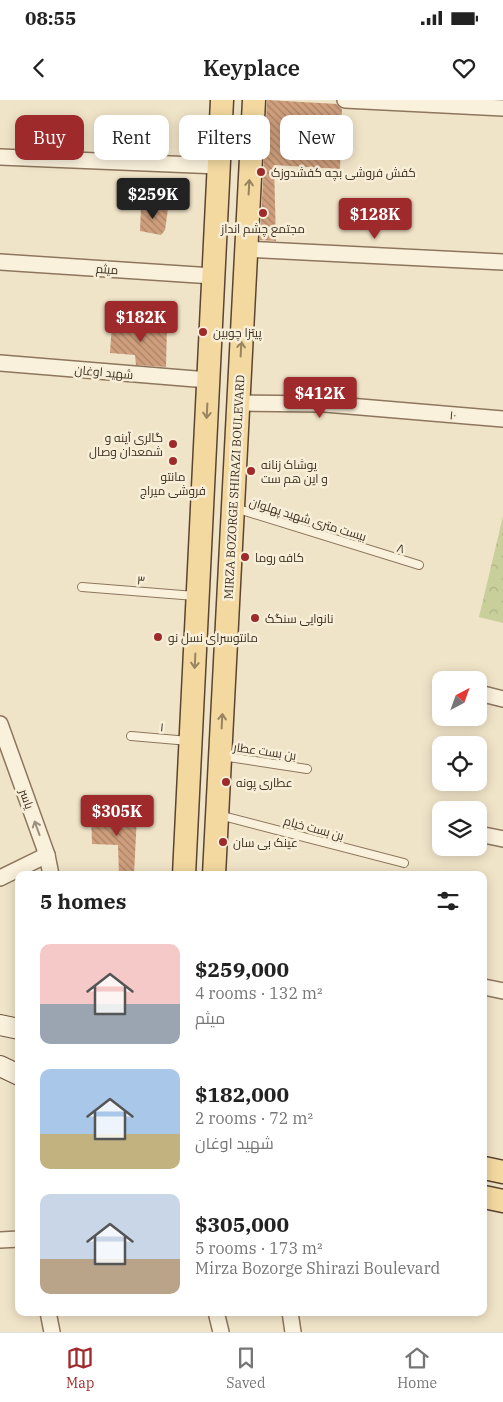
<!DOCTYPE html>
<html lang="en">
<head>
<meta charset="utf-8">
<style>
  :root { --surface:#fff; --page:#f2f2f2; --text:#222; --muted:#767676; --line:#e0e0e0; --accent:#9e2a2b }
  body { margin:0; font-family:"IBM Plex Serif",Cairo,serif; background:var(--page); color:var(--text); height:100vh; display:flex; flex-direction:column; font-size:19px; white-space:nowrap }
  * { box-sizing:border-box; margin:0 }
  p { font-size:16px; color:var(--muted) }
  .icon { flex:none; width:28px; height:28px; fill:none; stroke:currentColor; stroke-width:2; stroke-linecap:round; stroke-linejoin:round }
  .map { position:relative; flex:1; overflow:hidden }
  .details { position:absolute; left:15px; top:771px; width:472px; height:445px; display:flex; flex-direction:column; background:var(--surface); border-radius:10px; box-shadow:0 2px 12px #0003 }
  .details>* { flex:none }
  .banner { position:absolute; left:15px; top:15px; width:474px; height:45px; display:flex; gap:10px }
  .needle { width:32px; rotate:41deg }
  .tools { position:absolute; left:432px; top:571px; display:grid; gap:10px }
  .tools a { display:grid; place-items:center; width:55px; height:55px; border-radius:10px; background:var(--surface); box-shadow:0 2px 12px #0003; font-size:25px }
  .price { position:absolute; translate:-50% -42px; padding:0 11px; border-radius:5px; background:var(--accent); color:#fff; font-size:16px; line-height:32px; filter:drop-shadow(0 1px 2px #0008) }
  .price::after { content:''; position:absolute; left:50%; top:30px; width:15px; height:11px; margin-left:-8px; background:inherit; clip-path:polygon(0 0,100% 0,50% 100%) }
  .price.on { background:#222; color:#fff }
  ul { padding:0; list-style:none }
  li { display:flex; align-items:center; gap:15px; height:125px; padding:0 25px }
  li span { display:grid; place-items:center; flex:none; width:140px; height:100px; border-radius:10px; color:#555 }
  li>.icon { margin-inline-start:auto }
  span .icon { width:60px; height:60px; fill:#fffc; stroke-width:1 }
  li b { font-size:21px }
  h2 { display:flex; justify-content:space-between; align-items:center; height:60px; padding:0 25px; font-size:21px }
  .tag { padding:0 18px; border-radius:10px; background:var(--surface); box-shadow:0 2px 12px #0003; font-size:18px; line-height:45px }
  .tag.on { background:var(--accent); color:#fff }
  .status { display:flex; justify-content:space-between; align-items:center; height:35px; padding:0 25px; background:var(--surface); direction:ltr }
  .status svg { height:14px; fill:currentColor }
  header { display:flex; justify-content:space-between; align-items:center; height:65px; padding:0 25px; background:var(--surface); font-size:22px; font-weight:600 }
  .menu { display:flex; justify-content:space-around; align-items:center; height:70px; border-top:1px solid var(--line); background:var(--surface); font-size:14px; color:var(--muted) }
  .menu a { display:grid; justify-items:center; gap:2px }
  .menu .on { color:var(--accent) }
  .map>svg:first-child { display:block }
  .park { fill:url(#park-crowns) }
  .building { fill:url(#building-back-hatch) }
  .lines { fill:none; stroke-linecap:round; stroke-linejoin:round }
  .service-casing { stroke:#8d765c; stroke-width:10 }
  .minor-casing { stroke:#8d765c; stroke-width:18 }
  .secondary-casing { stroke:#6f573f; stroke-width:22 }
  .primary-casing { stroke:#5b4430; stroke-width:25 }
  .service { stroke:#faf1dc; stroke-width:8 }
  .minor { stroke:#faf1dc; stroke-width:15 }
  .secondary { stroke:#faf1dc; stroke-width:20 }
  .primary { stroke:#f3d9a0; stroke-width:22 }
  .oneway { stroke:#988460 }
  .oneway2 { stroke:#9c907e }
  .poi-dot { fill:#9e2a2b; stroke:#f7eed8; stroke-width:2 }
  .labels { text-anchor:middle; dominant-baseline:central; stroke-width:5; stroke-linejoin:round; paint-order:stroke }
  .poi-label { font-size:12px; fill:#3d2e20; stroke:#f7eed8; text-anchor:start }
  .street-label { font-size:12px; fill:#3d2e20; stroke:#f7eed8 }
</style>
</head>
<body>
<div class="status"><b>08:55</b><svg viewBox="0 0 49 12"><path d="M0 12V9h3v3zM5 12V6h3v6zM10 12V3h3v9zM15 12V0h3v12zM26 1h20v11H26zM47 4h2v5h-2z"/></svg></div>
<header><svg class="icon" aria-label="back" viewBox="0 0 24 24"><path d="M15 5l-7 7 7 7"/></svg>Keyplace<svg class="icon" aria-label="heart" viewBox="0 0 24 24"><path d="M12 20l-8-8c-3-5 5-10 8-4 3-6 11-1 8 4z"/></svg></header>
<div class="map">
<svg width="503" height="1232" viewBox="0 0 503 1232">
  <defs>
    <pattern id="park-crowns" width="20" height="18" patternUnits="userSpaceOnUse" patternTransform="scale(1.25)"><rect width="20" height="18" fill="#c9cf9b"/><path d="M2 6a3 3 0 1 1 6 0M12 15a3 3 0 1 1 6 0" fill="none" stroke="#aeb285"/></pattern>
    <pattern id="building-back-hatch" width="6" height="6" patternUnits="userSpaceOnUse" patternTransform="scale(1.25)"><rect width="6" height="6" fill="#cf9f7d"/><path d="M-1 5l2 2M0 0l6 6M5-1l2 2" fill="none" stroke="#a98266"/></pattern>
  </defs>
  <rect width="100%" height="100%" fill="#f0e4c8"/>
  <!-- park -->
  <polygon class="park" points="503,416 503,523 479,517"/>
  <!-- building -->
  <g class="building">
    <polygon points="267,0 337,4 342,9 340,69 274,65 276,141 260,140"/>
    <polygon points="141,107 168,109 165,130 161,135 140,131"/>
    <polygon points="112,224 167,226 166,267 136,265 135,255 110,253"/>
    <polygon points="91,713 137,715 134,775 119,775 118,745 92,744"/>
  </g>
  <g class="lines">
    <defs>
      <g id="service">
        <polyline points="235,408 419,465"/>
        <polyline points="82,487 195,496"/>
        <polyline points="131,636 189,641"/>
        <polyline points="222,656 307,669"/>
        <polyline points="219,715 404,763"/>
      </g>
      <g id="minor">
        <polyline points="345,0 503,8"/>
        <polyline points="0,57 219,66"/>
        <polyline points="246,149 503,162"/>
        <polyline points="0,162 213,176"/>
        <polyline points="0,263 208,280"/>
        <polyline points="238,303 325,304 503,319"/>
        <polyline points="479,593 503,599"/>
        <polyline points="0,624 47,755 51,775"/>
        <polyline points="479,734 503,739"/>
        <polyline points="0,778 47,755"/>
        <polyline points="484,887 503,891"/>
        <polyline points="0,1140 19,1139"/>
        <polyline points="48,1212 52,1232"/>
        <polyline points="216,1212 221,1232"/>
        <polyline points="290,1212 293,1232"/>
      </g>
      <g id="secondary">
        <polyline points="0,925 19,929"/>
        <polyline points="0,966 19,975"/>
      </g>
      <g id="primary">
        <polyline points="184,775 222,0"/>
        <polyline points="214,775 254,0"/>
        <polyline points="484,1068 503,1072"/>
        <polyline points="484,1097 503,1101"/>
      </g>
    </defs>
    <!-- service casing -->
    <use href="#service" class="service-casing"/>
    <!-- minor casing -->
    <use href="#minor" class="minor-casing"/>
    <!-- secondary casing -->
    <use href="#secondary" class="secondary-casing"/>
    <!-- primary casing -->
    <use href="#primary" class="primary-casing"/>
    <!-- service -->
    <use href="#service" class="service"/>
    <!-- minor -->
    <use href="#minor" class="minor"/>
    <!-- secondary -->
    <use href="#secondary" class="secondary"/>
    <!-- primary -->
    <use href="#primary" class="primary"/>
  </g>
  <!-- one-way arrows -->
  <defs><path id="oneway-shaft" d="M-6 0H5M1.5-3L5.5 0L1.5 3" fill="none" stroke-width="1.6" stroke-linecap="round" stroke-linejoin="round" transform="scale(1.25)"/></defs>
  <g class="oneway">
    <use href="#oneway-shaft" transform="translate(249 87) rotate(-87)"/>
    <use href="#oneway-shaft" transform="translate(241 249) rotate(-87)"/>
    <use href="#oneway-shaft" transform="translate(207 311) rotate(93)"/>
    <use href="#oneway-shaft" transform="translate(195 561) rotate(93)"/>
    <use href="#oneway-shaft" transform="translate(222 621) rotate(-87)"/>
  </g>
  <use class="oneway2" href="#oneway-shaft" transform="translate(37 728) rotate(-110)"/>
  <!-- markers -->
  <g class="poi-dot">
    <circle cx="261" cy="72" r="5"/>
    <circle cx="263" cy="113" r="5"/>
    <circle cx="203" cy="232" r="5"/>
    <circle cx="173" cy="344" r="5"/>
    <circle cx="173" cy="361" r="5"/>
    <circle cx="251" cy="371" r="5"/>
    <circle cx="245" cy="457" r="5"/>
    <circle cx="255" cy="518" r="5"/>
    <circle cx="158" cy="537" r="5"/>
    <circle cx="226" cy="682" r="5"/>
    <circle cx="223" cy="742" r="5"/>
  </g>
  <g class="labels">
    <!-- poi labels -->
    <g class="poi-label">
      <text x="271" y="72">کفش فروشی بچه کفشدوزک</text>
      <text x="263" y="128" text-anchor="middle">مجتمع چشم انداز</text>
      <text x="213" y="232">پیتزا چوبین</text>
      <text x="163" y="337" text-anchor="end">گالری آینه و<tspan x="163" dy="14">شمعدان وصال</tspan></text>
      <text x="261" y="364">پوشاک زنانه<tspan x="261" dy="14">و این هم ست</tspan></text>
      <text x="173" y="376" text-anchor="middle">مانتو<tspan x="173" dy="14">فروشی میراج</tspan></text>
      <text x="255" y="457">کافه روما</text>
      <text x="265" y="518">نانوایی سنگک</text>
      <text x="168" y="537">مانتوسرای نسل نو</text>
      <text x="236" y="682">عطاری پونه</text>
      <text x="233" y="742">عینک بی سان</text>
    </g>
    <!-- street labels -->
    <g class="street-label">
      <text transform="translate(107 169) rotate(4)">میثم</text>
      <text transform="translate(104 272) rotate(5)">شهید اوغان</text>
      <text transform="translate(453 315) rotate(5)">۱۰</text>
      <text transform="translate(234 387) rotate(-87)">MIRZA BOZORGE SHIRAZI BOULEVARD</text>
      <text transform="translate(308 419) rotate(17)">بیست متری شهید پهلوان</text>
      <text transform="translate(401 448) rotate(17)">۸</text>
      <text transform="translate(141 480) rotate(4)">۳</text>
      <text transform="translate(162 627) rotate(5)">۱</text>
      <text transform="translate(265 651) rotate(8)">بن بست عطار</text>
      <text transform="translate(27 699) rotate(70)">یاسر</text>
      <text transform="translate(314 728) rotate(15)">بن بست خیام</text>
    </g>
  </g>
</svg>
<div class="tools">
<a><svg class="needle" viewBox="-14 -14 28 28"><path d="M0-13l5 13h-10z" fill="#e53935"/><path d="M0 13l5-13h-10z" fill="#767676"/></svg></a>
<a><svg class="icon" aria-label="locate" viewBox="0 0 24 24"><circle cx="12" cy="12" r="6"/><path d="M12 2v4M12 18v4M2 12h4M18 12h4"/></svg></a>
<a><svg class="icon" aria-label="layers" viewBox="0 0 24 24"><path d="M12 4l9 5-9 5-9-5zM3 14l9 5 9-5"/></svg></a>
</div>
<b class="price on" style="left:153px;top:120px">$259K</b>
<b class="price" style="left:375px;top:140px">$128K</b>
<b class="price" style="left:141px;top:243px">$182K</b>
<b class="price" style="left:320px;top:319px">$412K</b>
<b class="price" style="left:117px;top:737px">$305K</b>
<div class="banner">
<a class="tag on">Buy</a>
<a class="tag">Rent</a>
<a class="tag">Filters</a>
<a class="tag">New</a>
</div>
<section class="details">
<h2>5 homes<svg class="icon" aria-label="filters" viewBox="0 0 24 24"><path d="M4 7h16M4 17h16"/><circle cx="9" cy="7" r="2"/><circle cx="15" cy="17" r="2"/></svg></h2>
<ul>
<li><span style="background:linear-gradient(#f6c9c9 60%,#9aa5b1 0)"><svg class="icon" aria-label="home" viewBox="0 0 24 24"><path d="M3 11l9-7 9 7M6 9v11h12V9"/></svg></span><div><b>$259,000</b><p>4 rooms · 132 m²</p><p>میثم</p></div></li>
<li><span style="background:linear-gradient(#a9c7e8 65%,#c2b280 0)"><svg class="icon" aria-label="home" viewBox="0 0 24 24"><path d="M3 11l9-7 9 7M6 9v11h12V9"/></svg></span><div><b>$182,000</b><p>2 rooms · 72 m²</p><p>شهید اوغان</p></div></li>
<li><span style="background:linear-gradient(#c9d6e8 65%,#b9a48a 0)"><svg class="icon" aria-label="home" viewBox="0 0 24 24"><path d="M3 11l9-7 9 7M6 9v11h12V9"/></svg></span><div><b>$305,000</b><p>5 rooms · 173 m²</p><p>Mirza Bozorge Shirazi Boulevard</p></div></li>
</ul>
</section>
</div>
<nav class="menu">
<a class="on"><svg class="icon" aria-label="map" viewBox="0 0 24 24"><path d="M3 6l6-2 6 2 6-2v14l-6 2-6-2-6 2zM9 4v14M15 6v14"/></svg>Map</a>
<a><svg class="icon" aria-label="saved" viewBox="0 0 24 24"><path d="M7 4h10v16l-5-4-5 4z"/></svg>Saved</a>
<a><svg class="icon" aria-label="home" viewBox="0 0 24 24"><path d="M3 11l9-7 9 7M6 9v11h12V9"/></svg>Home</a>
</nav>
</body>
</html>
